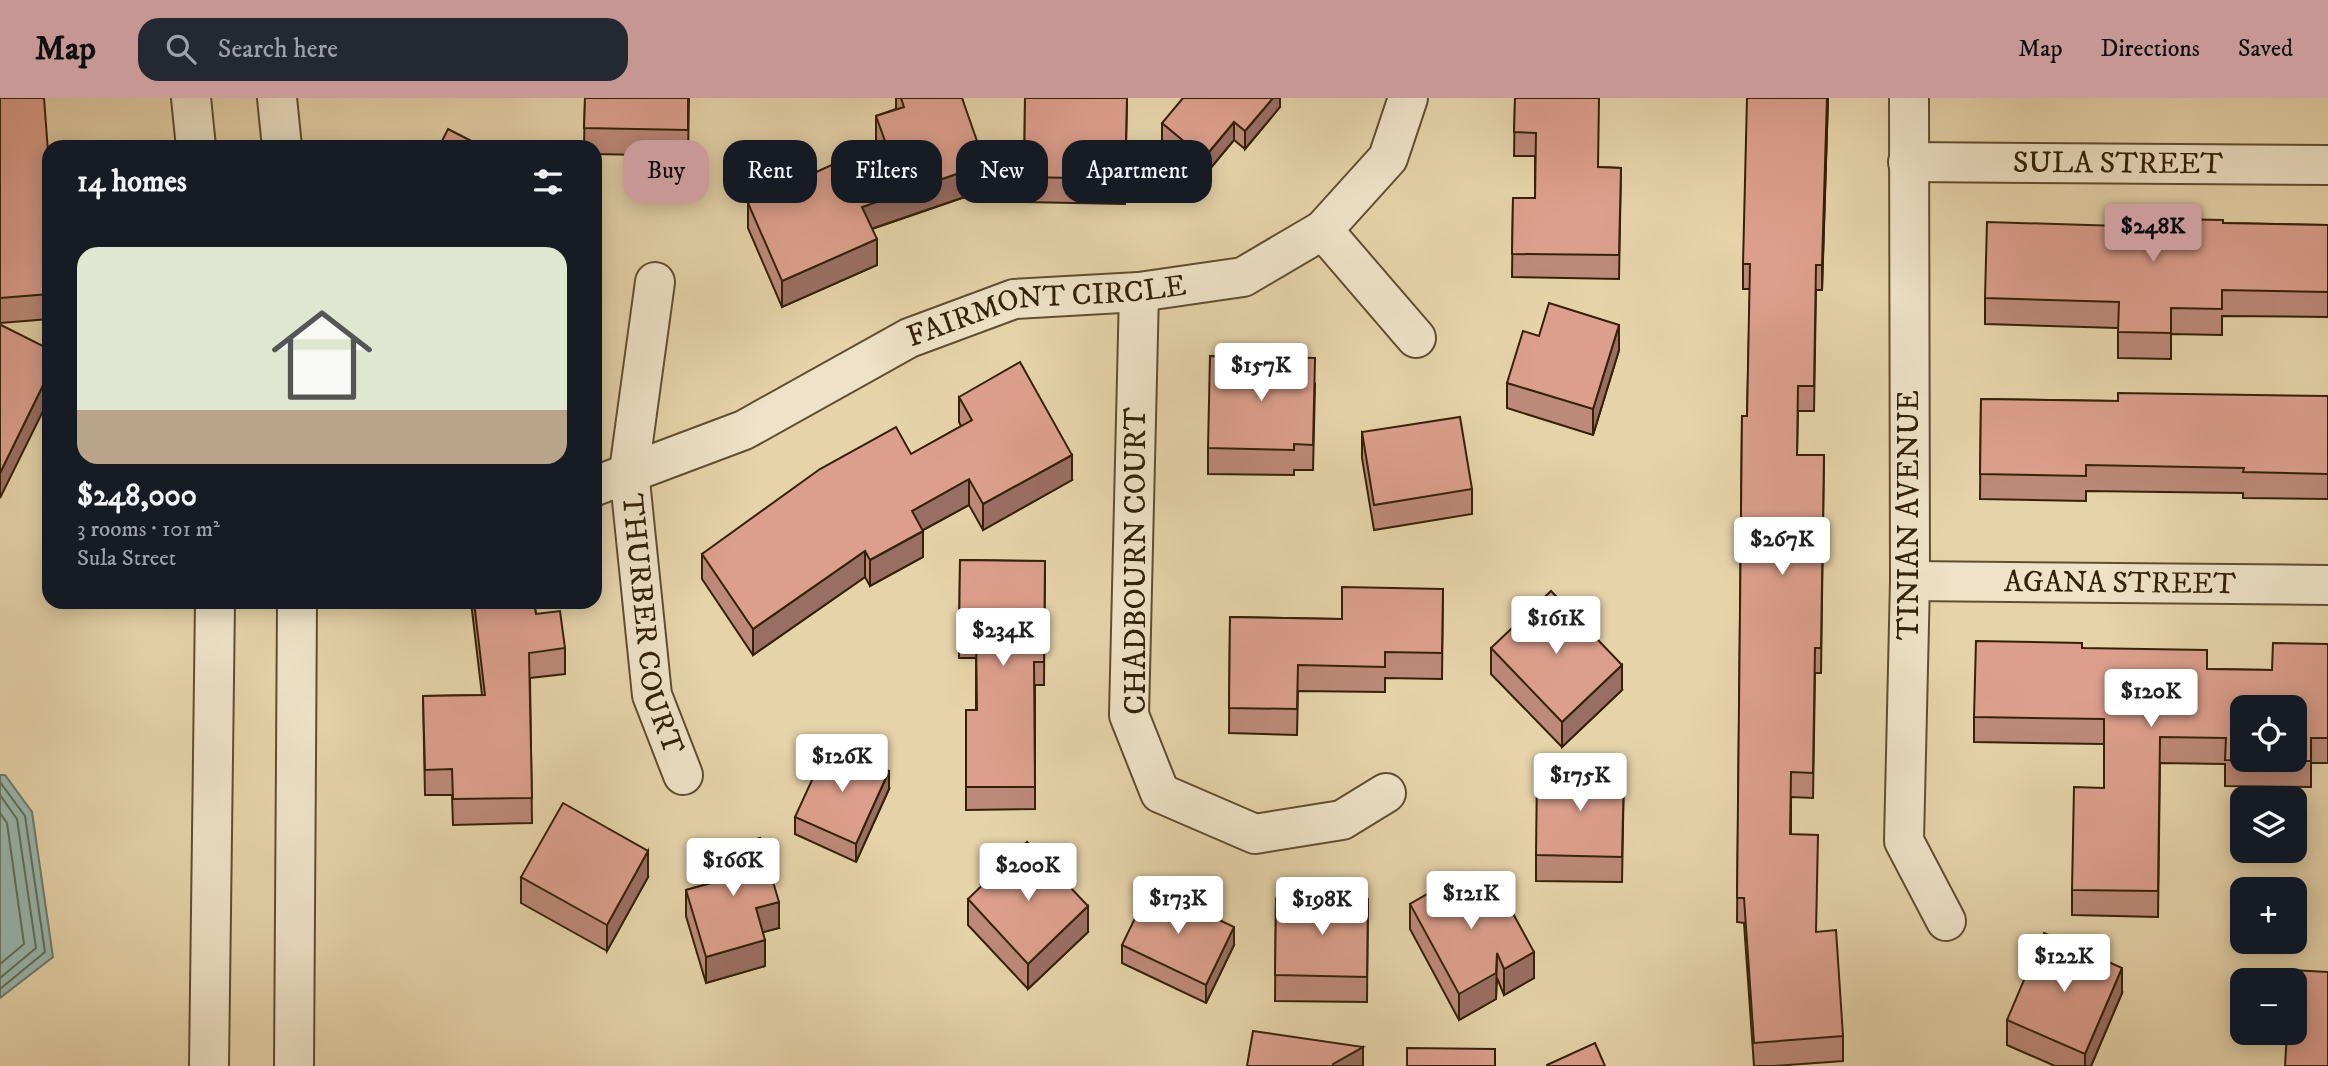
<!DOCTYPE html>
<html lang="en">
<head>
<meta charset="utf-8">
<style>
  :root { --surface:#171b24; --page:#242831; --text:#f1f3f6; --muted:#9ea1a6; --line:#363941; --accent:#c59692 }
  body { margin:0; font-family:"IM FELL DW Pica",serif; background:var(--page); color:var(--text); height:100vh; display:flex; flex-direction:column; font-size:26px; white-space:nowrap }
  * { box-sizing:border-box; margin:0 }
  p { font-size:23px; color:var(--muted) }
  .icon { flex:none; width:38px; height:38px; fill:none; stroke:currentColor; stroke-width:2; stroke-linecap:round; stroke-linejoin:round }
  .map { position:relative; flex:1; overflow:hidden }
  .side { position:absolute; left:42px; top:42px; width:560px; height:469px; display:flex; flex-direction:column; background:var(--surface); border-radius:21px; box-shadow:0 4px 18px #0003 }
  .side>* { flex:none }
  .top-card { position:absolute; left:623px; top:42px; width:665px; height:63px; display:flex; gap:14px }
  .tools { position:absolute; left:2230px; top:597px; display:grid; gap:14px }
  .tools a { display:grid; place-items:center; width:77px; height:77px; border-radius:14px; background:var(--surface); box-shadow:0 4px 18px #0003; font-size:35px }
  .price { position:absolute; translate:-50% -60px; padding:0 16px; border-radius:7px; background:#fff; color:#222; font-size:23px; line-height:46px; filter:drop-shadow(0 2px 4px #0008) }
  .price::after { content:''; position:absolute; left:50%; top:42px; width:21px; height:16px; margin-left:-10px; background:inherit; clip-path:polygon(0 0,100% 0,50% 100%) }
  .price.selected { background:var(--accent); color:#111 }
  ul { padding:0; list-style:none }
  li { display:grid; align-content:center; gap:14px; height:371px; padding:0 35px }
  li+li { border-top:2px solid var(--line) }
  li span { display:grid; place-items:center; height:217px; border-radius:21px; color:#555 }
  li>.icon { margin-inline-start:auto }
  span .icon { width:126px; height:126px; fill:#fffc; stroke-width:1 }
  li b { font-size:30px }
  h2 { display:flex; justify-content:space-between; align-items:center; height:84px; padding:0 35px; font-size:30px }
  .tag { padding:0 24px; border-radius:21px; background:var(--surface); box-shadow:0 4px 18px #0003; font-size:24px; line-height:63px }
  .tag.selected { background:var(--accent); color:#111 }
  header { display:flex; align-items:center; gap:42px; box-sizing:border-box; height:98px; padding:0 35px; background:var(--accent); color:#111 }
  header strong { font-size:33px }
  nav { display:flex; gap:38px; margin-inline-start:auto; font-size:24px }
  .search { width:490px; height:63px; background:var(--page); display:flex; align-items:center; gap:18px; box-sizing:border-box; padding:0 24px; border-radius:21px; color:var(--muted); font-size:26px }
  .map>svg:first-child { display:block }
  .water { fill:#97b7ae; stroke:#6f7b6c; stroke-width:2 }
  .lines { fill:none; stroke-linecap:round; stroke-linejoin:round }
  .shore { stroke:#666c5b; stroke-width:2 }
  .minor-casing { stroke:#604e30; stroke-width:42 }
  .minor { stroke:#efe2c8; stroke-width:38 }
  .wall { fill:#bd8979; stroke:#342208; stroke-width:2 }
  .shaded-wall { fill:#9a6f63; stroke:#342208; stroke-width:2 }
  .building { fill:#dc9f8d; stroke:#342208; stroke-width:2; fill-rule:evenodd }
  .labels { text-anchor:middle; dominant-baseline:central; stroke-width:5; stroke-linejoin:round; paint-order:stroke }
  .street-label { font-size:30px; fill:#342208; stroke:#efe2c8 }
</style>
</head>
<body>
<header>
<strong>Map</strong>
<div class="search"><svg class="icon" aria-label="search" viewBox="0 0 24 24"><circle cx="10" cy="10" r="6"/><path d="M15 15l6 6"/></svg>Search here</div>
<nav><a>Map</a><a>Directions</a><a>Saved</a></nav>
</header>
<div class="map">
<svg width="2328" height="968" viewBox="0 0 2328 968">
  <rect width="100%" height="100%" fill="#e6d3aa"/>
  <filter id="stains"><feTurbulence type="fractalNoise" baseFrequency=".00286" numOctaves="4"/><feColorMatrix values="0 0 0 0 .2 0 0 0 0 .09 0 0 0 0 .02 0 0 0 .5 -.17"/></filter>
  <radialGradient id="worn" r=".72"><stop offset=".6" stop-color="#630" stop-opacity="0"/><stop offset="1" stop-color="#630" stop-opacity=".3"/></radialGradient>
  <!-- water -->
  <polygon class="water" points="0,677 5,677 32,714 53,859 0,900"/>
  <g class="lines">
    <!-- shore -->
    <g class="shore">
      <polyline points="0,684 25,718 45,854 0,891"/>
      <polyline points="0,697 17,721 36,850 0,880"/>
      <polyline points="0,715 7,725 24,846 0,866"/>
    </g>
    <defs>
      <g id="minor">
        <polyline points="191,0 196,49"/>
        <polyline points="277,0 282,49"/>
        <polyline points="1909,0 1910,483 1904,743 1946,823"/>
        <path id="s1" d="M 1908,64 L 2328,67"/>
        <polyline points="1323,132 1416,240"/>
        <path id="s2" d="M 655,184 L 629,373 L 652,597 L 683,677"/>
        <polyline points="1139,194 1129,617 1160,695 1255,736 1342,722 1386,695"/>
        <path id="s3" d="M 595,388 L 744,332 L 909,240 L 1014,201 L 1139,194 L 1243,179 L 1323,132 L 1388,60 L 1408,0"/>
        <path id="s4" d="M 1910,483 L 2328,487"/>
        <polyline points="209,968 215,504"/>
        <polyline points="294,968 297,504"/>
      </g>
    </defs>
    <!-- minor casing -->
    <use href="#minor" class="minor-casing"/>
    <!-- minor -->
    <use href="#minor" class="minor"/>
  </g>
  <!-- wall -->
  <g class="wall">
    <polygon points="0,0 49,67 49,221 0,225"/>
    <polygon points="585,0 689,0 688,58 595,56 595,49 584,49"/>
    <polygon points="896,0 962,0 985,92 872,131 877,167 782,209 748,130 748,105 877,47 876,43 876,18 896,11"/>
    <polygon points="1025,0 1127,0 1125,106 1024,104"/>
    <polygon points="1280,0 1280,9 1245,51 1234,42 1204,78 1162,43 1162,25"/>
    <polygon points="1515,0 1598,69 1621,70 1619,181 1512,179 1513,100 1535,100 1535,58 1514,58"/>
    <polygon points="1828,0 1822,192 1816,192 1814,313 1798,313 1797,357 1824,357 1821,575 1815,575 1813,700 1791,699 1791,736 1843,938 1843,963 1774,968 1754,968 1744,825 1737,824 1742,318 1747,318 1750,191 1743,191 1743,166"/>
    <polygon points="2223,125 2328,127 2328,219 2222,218 2222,237 2171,236 2171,261 2118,260 2118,230 1985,226 1985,200 2120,128"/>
    <polygon points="1539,238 1619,252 1593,337 1507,310 1507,285"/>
    <polygon points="1315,286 1313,372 1294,372 1294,377 1208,376 1208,350"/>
    <polygon points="2328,298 2328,401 2243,400 2243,395 2086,393 2086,403 1980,401 1981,301 2118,303"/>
    <polygon points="959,299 1072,382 983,432 969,407 923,432 923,459 870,488 865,479 753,557 702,481 702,456 911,356 961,328 959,324"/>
    <polygon points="1362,334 1472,391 1472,416 1374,432 1362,360"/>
    <polygon points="960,462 1045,463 1044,587 1035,587 1035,711 966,712 966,612 976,612 976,560 959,560"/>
    <polygon points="1443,491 1442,581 1385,580 1385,594 1298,593 1297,637 1229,635 1230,519 1342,521"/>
    <polygon points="471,504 534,504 536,516 565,550 565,576 530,580 532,725 453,727 452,697 425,697 423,598 482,597"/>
    <polygon points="2328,546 2328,665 2311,665 2311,689 2225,688 2225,666 2160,665 2158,819 2072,817 2072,792 2104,690 2104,646 1974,644 1974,619 2082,550 2207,571 2272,572"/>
    <polygon points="1491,550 1622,592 1562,649 1491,576"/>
    <polygon points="1624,672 1622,784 1536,783 1536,757"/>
    <polygon points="889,691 856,764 795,736 795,719"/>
    <polygon points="702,757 779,830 763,834 765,868 706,885 686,818 686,792 704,787 702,782"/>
    <polygon points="521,779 648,779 607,853 521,805"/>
    <polygon points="1498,788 1534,880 1504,897 1497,880 1496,901 1459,922 1410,831 1410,806 1466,796"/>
    <polygon points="1276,800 1368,801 1367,904 1275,903"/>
    <polygon points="968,801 1088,834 1028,891 968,827"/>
    <polygon points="1122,847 1234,847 1206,905 1122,865"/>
    <polygon points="2122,895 2091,968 2055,968 2007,947 2007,922"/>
  </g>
  <!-- shaded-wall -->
  <g class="shaded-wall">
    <polygon points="1273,0 1280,0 1280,9 1245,51 1245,33"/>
    <polygon points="1827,0 1828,0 1822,192 1822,167"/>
    <polygon points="1234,24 1234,42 1204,78 1204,60"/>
    <polygon points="985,66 985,92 862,134 862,109"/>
    <polygon points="877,141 877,167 782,209 782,183"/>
    <polygon points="1619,227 1619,252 1593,337 1593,311"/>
    <polygon points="49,275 49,301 0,400 0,375"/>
    <polygon points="1072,357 1072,382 983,432 983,406"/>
    <polygon points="969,381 969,407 912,438 912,413"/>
    <polygon points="923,433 923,459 870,488 870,462"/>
    <polygon points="865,453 865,479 753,557 753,531"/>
    <polygon points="1622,567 1622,592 1562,649 1562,624"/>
    <polygon points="889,673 889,691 856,764 856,746"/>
    <polygon points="648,753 648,779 607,853 607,827"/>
    <polygon points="779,804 779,830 756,836 756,810"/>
    <polygon points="1088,808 1088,834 1028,891 1028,866"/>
    <polygon points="1234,829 1234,847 1206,905 1206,887"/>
    <polygon points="765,842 765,868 706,885 706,859"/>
    <polygon points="1534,854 1534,880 1504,897 1504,871"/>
    <polygon points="1497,855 1496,901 1459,922 1459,896"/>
    <polygon points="2122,870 2122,895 2091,968 2085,968 2085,956"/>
    <polygon points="1363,949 1363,968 1333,968 1333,966"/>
  </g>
  <!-- building -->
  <g class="building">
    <polygon points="0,0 44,0 49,67 49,196 0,200"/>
    <polygon points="585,0 688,0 688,32 584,30"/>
    <polygon points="901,0 962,0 985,66 862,109 877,141 782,183 748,105 885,43 876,18 904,9"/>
    <polygon points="1025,0 1127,0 1125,81 1024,79"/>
    <polygon points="1183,0 1273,0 1245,33 1234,24 1204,60 1162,25"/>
    <polygon points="1515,0 1599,0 1598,69 1621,70 1619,157 1512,156 1513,100 1535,100 1536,35 1514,34"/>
    <polygon points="1747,0 1827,0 1822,167 1816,167 1814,288 1798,288 1797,357 1824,357 1821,550 1815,550 1813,675 1791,674 1790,736 1818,737 1816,834 1836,832 1843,938 1754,945 1744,800 1737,800 1742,318 1747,318 1750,166 1743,166"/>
    <polygon points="448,31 483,49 439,49"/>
    <polygon points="2120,120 2223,122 2223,125 2328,127 2328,194 2222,192 2222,211 2171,210 2171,235 2118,234 2119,204 1985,200 1987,124 2120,128"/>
    <polygon points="1549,205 1619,227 1593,311 1507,285 1523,233 1539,238"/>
    <polygon points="1,227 49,251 49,275 0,375 0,229"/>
    <polygon points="1210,258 1315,260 1313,347 1294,346 1294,352 1208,350"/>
    <polygon points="1020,264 1072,357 983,406 969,381 912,413 923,433 870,462 865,453 753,531 702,456 820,371 896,329 911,356 972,322 959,299"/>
    <polygon points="2118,295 2328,298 2328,376 2243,374 2244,370 2086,367 2086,378 1980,376 1981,301 2118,303"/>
    <polygon points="1460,319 1472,391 1374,407 1362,334"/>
    <polygon points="960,462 1045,463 1044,564 1034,564 1035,689 966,689 966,612 977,612 976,538 959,537"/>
    <polygon points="1342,489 1443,491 1442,555 1385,554 1385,569 1298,567 1297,611 1229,610 1230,519 1342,521"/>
    <polygon points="1551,493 1622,567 1562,624 1491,550"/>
    <polygon points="474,504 534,504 536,516 560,513 565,550 529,555 532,700 453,701 452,671 425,672 423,598 485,597"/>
    <path d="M 1976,543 L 2082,545 L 2082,550 L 2207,552 L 2207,571 L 2272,572 L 2273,545 L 2328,546 L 2328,640 L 2311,640 L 2311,663 L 2225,662 L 2226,640 L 2160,639 L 2158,793 L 2072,792 L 2074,689 L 2104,690 L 2104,621 L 1974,619 ZM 2242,609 L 2294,609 L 2294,662 L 2242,662 Z"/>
    <polygon points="829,645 889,673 856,746 795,719"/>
    <polygon points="1537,671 1624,672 1622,759 1536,757"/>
    <polygon points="563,705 648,753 607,827 521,779"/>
    <polygon points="760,740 779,804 756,810 765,842 706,859 686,792 711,785 702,757"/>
    <polygon points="1027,744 1088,808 1028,866 968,801"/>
    <polygon points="1457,779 1466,796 1498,779 1498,788 1534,854 1504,871 1497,855 1496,875 1459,896 1410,806"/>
    <polygon points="1150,789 1234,829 1206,887 1122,847"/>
    <polygon points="1276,800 1368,801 1367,879 1275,877"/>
    <polygon points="2044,835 2122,870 2085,956 2007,922"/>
    <polygon points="2291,872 2328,874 2328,968 2285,968 2287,934 2294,934 2294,882 2290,882"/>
    <polygon points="1253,933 1363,949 1333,966 1333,968 1247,968"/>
    <polygon points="1595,945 1605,968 1547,968 1547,967"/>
    <polygon points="1407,950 1495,951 1495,968 1407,968"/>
  </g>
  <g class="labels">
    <!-- street labels -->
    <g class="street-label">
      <text stroke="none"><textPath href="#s1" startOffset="210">SULA STREET</textPath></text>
      <text stroke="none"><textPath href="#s3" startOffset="490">FAIRMONT CIRCLE</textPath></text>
      <text transform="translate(1909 417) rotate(-90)">TINIAN AVENUE</text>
      <text transform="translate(1136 463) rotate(-90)">CHADBOURN COURT</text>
      <text stroke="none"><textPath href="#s4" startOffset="210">AGANA STREET</textPath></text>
      <text stroke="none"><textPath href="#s2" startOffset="346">THURBER COURT</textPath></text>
    </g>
  </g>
  <rect width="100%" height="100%" filter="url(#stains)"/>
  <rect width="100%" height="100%" fill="url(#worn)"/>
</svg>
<div class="tools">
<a><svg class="icon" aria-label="locate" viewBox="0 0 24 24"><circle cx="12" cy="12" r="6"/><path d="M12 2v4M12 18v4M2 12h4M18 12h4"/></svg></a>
<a><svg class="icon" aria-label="layers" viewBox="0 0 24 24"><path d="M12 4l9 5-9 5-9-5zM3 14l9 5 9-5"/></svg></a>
<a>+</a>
<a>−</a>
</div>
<b class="price selected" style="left:2153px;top:166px">$248K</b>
<b class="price" style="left:1261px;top:305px">$157K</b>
<b class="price" style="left:1782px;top:479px">$267K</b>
<b class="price" style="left:1556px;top:558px">$161K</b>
<b class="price" style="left:1003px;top:570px">$234K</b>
<b class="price" style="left:2151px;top:631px">$120K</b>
<b class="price" style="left:842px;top:696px">$126K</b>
<b class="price" style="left:1580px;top:715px">$175K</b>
<b class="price" style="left:733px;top:800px">$166K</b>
<b class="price" style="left:1028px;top:805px">$200K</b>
<b class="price" style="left:1471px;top:833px">$121K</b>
<b class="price" style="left:1178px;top:838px">$173K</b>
<b class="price" style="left:1322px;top:839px">$198K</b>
<b class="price" style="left:2064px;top:896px">$122K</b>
<div class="top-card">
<a class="tag selected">Buy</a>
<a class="tag">Rent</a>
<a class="tag">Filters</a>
<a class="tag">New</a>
<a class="tag">Apartment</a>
</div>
<section class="side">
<h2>14 homes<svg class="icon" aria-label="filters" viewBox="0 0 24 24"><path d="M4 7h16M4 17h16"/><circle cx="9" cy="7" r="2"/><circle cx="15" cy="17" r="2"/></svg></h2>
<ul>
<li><span style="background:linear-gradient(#dfe7d0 75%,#b9a48a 0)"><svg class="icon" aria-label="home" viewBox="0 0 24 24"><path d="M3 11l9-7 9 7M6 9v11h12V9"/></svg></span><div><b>$248,000</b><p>3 rooms · 101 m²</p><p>Sula Street</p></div></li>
</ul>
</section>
</div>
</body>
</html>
